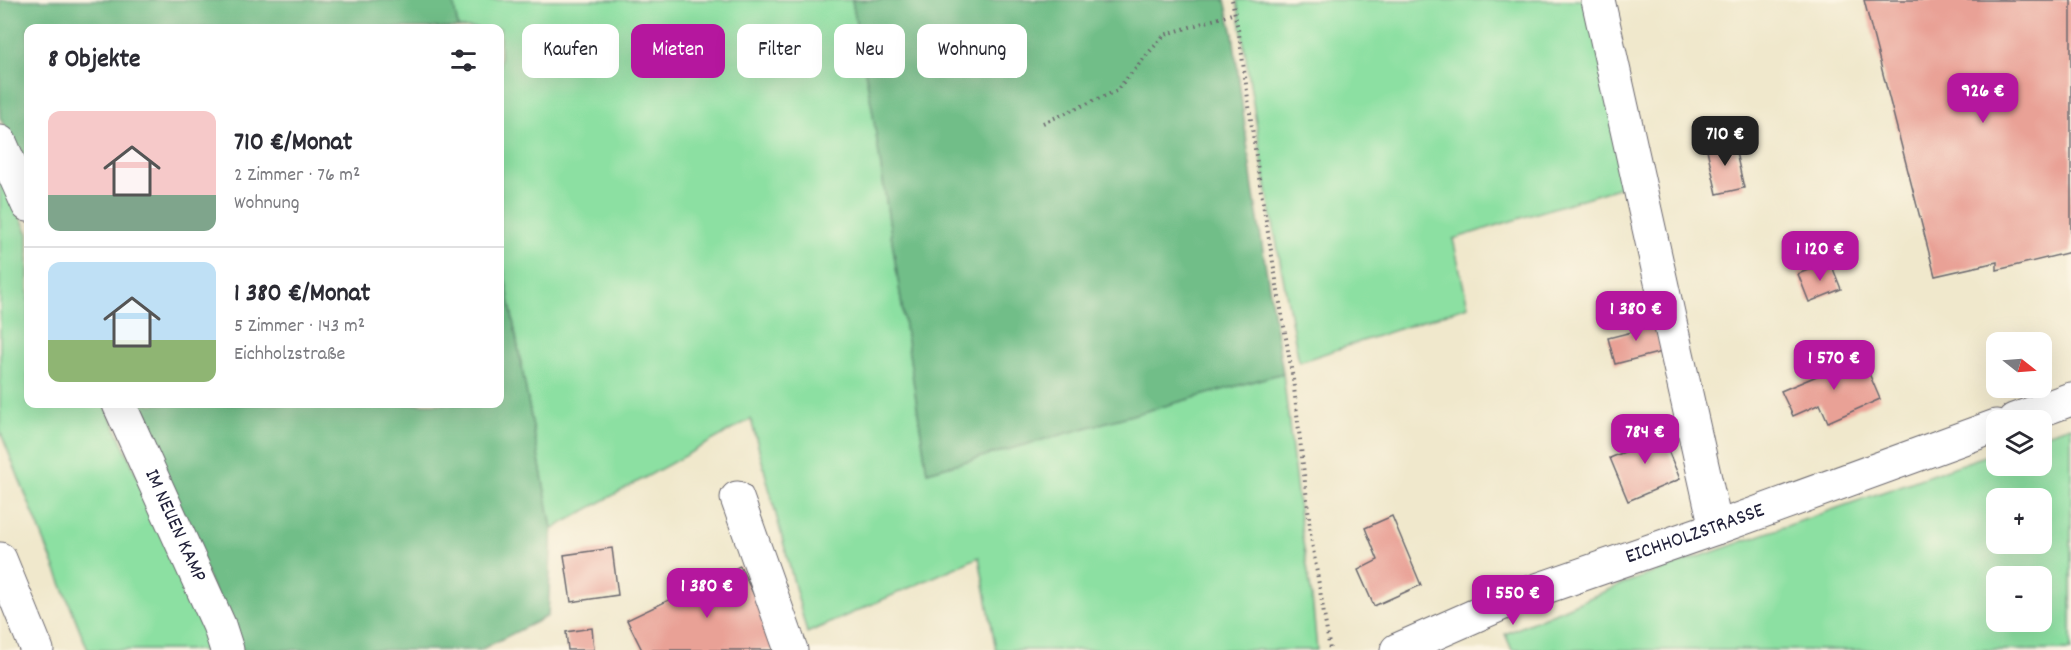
<!DOCTYPE html>
<html lang="de">
<head>
<meta charset="utf-8">
<style>
  :root { --surface:#fff; --page:#f7f7f7; --text:#2b2b33; --muted:#7c7c81; --line:#e1e1e2; --accent:#b5179e }
  body { margin:0; font-family:Dekko,sans-serif; background:var(--page); color:var(--text); height:100vh; display:flex; flex-direction:column; font-size:22px; white-space:nowrap }
  * { box-sizing:border-box; margin:0 }
  p { font-size:20px; color:var(--muted) }
  .icon { flex:none; width:33px; height:33px; fill:none; stroke:currentColor; stroke-width:2; stroke-linecap:round; stroke-linejoin:round }
  .map { position:relative; flex:1; overflow:hidden }
  .drawer { position:absolute; left:24px; top:24px; width:480px; height:384px; display:flex; flex-direction:column; background:var(--surface); border-radius:12px; box-shadow:0 6px 24px #0002 }
  .drawer>* { flex:none }
  .banner { position:absolute; left:522px; top:24px; width:570px; height:54px; display:flex; gap:12px }
  .needle { width:39px; rotate:107deg }
  .buttons { position:absolute; left:1986px; top:332px; display:grid; gap:12px }
  .buttons a { display:grid; place-items:center; width:66px; height:66px; border-radius:12px; background:var(--surface); box-shadow:0 6px 24px #0002; font-size:30px }
  .price { position:absolute; translate:-50% -51px; padding:0 14px; border-radius:12px; background:var(--accent); color:#fff; font-size:20px; line-height:39px; filter:drop-shadow(0 2px 3px #0008) }
  .price::after { content:''; position:absolute; left:50%; top:36px; width:18px; height:14px; margin-left:-9px; background:inherit; clip-path:polygon(0 0,100% 0,50% 100%) }
  .price.on { background:#222; color:#fff }
  ul { padding:0; list-style:none }
  li { display:flex; align-items:center; gap:18px; height:150px; padding:0 24px }
  li+li { border-top:2px solid var(--line) }
  li span { display:grid; place-items:center; flex:none; width:168px; height:120px; border-radius:12px; color:#555 }
  li>.icon { margin-inline-start:auto }
  span .icon { width:72px; height:72px; fill:#fffc; stroke-width:1 }
  li b { font-size:26px }
  h2 { display:flex; justify-content:space-between; align-items:center; height:72px; padding:0 24px; font-size:26px }
  .tag { padding:0 21px; border-radius:12px; background:var(--surface); box-shadow:0 6px 24px #0002; font-size:21px; line-height:54px }
  .tag.on { background:var(--accent); color:#fff }
  .map>svg:first-child { display:block }
  .green { fill:#8ce0a2; stroke:#57816e; stroke-width:1.5; fill-rule:evenodd }
  .forest { fill:#71be88; stroke:#4a7062; stroke-width:1.5 }
  .building { fill:#e9a196 }
  .lines { fill:none; stroke-linecap:round; stroke-linejoin:round }
  .minor-casing { stroke:#6a676e; stroke-width:35 }
  .major-casing { stroke:#6a676e; stroke-width:35 }
  .highway-casing { stroke:#6a676e; stroke-width:35 }
  .path { stroke:#6a676e; stroke-width:4; stroke-dasharray:1.5 4.5; stroke-linecap:butt }
  .minor { stroke:#fff; stroke-width:33 }
  .major { stroke:#fff; stroke-width:33 }
  .highway { stroke:#fff; stroke-width:33 }
  .labels { text-anchor:middle; dominant-baseline:central; stroke-width:4.5; stroke-linejoin:round; paint-order:stroke }
  .street-label { font-size:21px; fill:#22223b; stroke:#fcf5e5 }
</style>
</head>
<body>
<div class="map">
<svg width="2071" height="650" viewBox="0 0 2071 650">
  <rect width="100%" height="100%" fill="#fcf5e5"/>
  <filter id="ink" filterUnits="userSpaceOnUse"><feTurbulence type="fractalNoise" baseFrequency=".0167" numOctaves="2"/><feDisplacementMap in="SourceGraphic" scale="12" xChannelSelector="R" yChannelSelector="G"/><feConvolveMatrix kernelMatrix="1 2 1 2 8 2 1 2 1" color-interpolation-filters="sRGB"/></filter>
  <filter id="wash" filterUnits="userSpaceOnUse"><feTurbulence type="fractalNoise" baseFrequency=".008" numOctaves="4" result="noise"/><feDisplacementMap in="SourceGraphic" scale="24" xChannelSelector="R" yChannelSelector="G"/><feGaussianBlur stdDeviation="1.35" result="paint"/><feColorMatrix in="noise" values="0 0 0 0 0 0 0 0 0 0 0 0 0 0 0 0 0 1.4 0 .05"/><feComposite in="paint" operator="in"/></filter>
  <g filter="url(#wash)">
    <rect width="100%" height="100%" fill="#f0e8cc"/>
    <!-- green -->
    <g class="green">
      <polygon points="453,0 852,0 872,108 927,472 1283,373 1302,536 1312,597 1317,650 996,650 979,557 807,633 751,419 552,529 500,251 500,28 458,28"/>
      <polygon points="1237,0 1587,0 1631,184 1453,239 1468,306 1299,362 1266,186"/>
      <polygon points="0,171 28,234 28,404 105,404 215,650 88,650 0,431"/>
      <path d="M 2071,426 L 2071,650 L 1512,650 L 1505,634 L 1622,584 L 1996,452 L 1996,465 L 2042,465 L 2042,435 ZM 1996,498 L 2042,498 L 2042,543 L 1996,543 ZM 1996,576 L 2042,576 L 2042,621 L 1996,621 Z"/>
    </g>
    <!-- forest -->
    <g class="forest">
      <polygon points="0,0 453,0 458,28 28,28 28,179 0,117"/>
      <polygon points="852,0 1225,0 1233,34 1253,189 1283,373 927,472 872,108"/>
      <polygon points="500,251 552,529 548,616 480,650 240,650 132,404 500,404"/>
    </g>
    <g id="blocks">
      <!-- building -->
      <g class="building">
        <polygon points="1864,0 2071,0 2071,252 1997,270 1997,262 1935,276"/>
        <polygon points="1733,139 1744,188 1717,194 1706,145"/>
        <polygon points="1830,261 1841,289 1809,302 1798,274"/>
        <polygon points="1653,317 1662,352 1615,364 1608,338 1632,332 1630,323"/>
        <polygon points="1862,357 1880,399 1828,422 1820,404 1793,416 1781,391"/>
        <polygon points="1649,427 1654,439 1662,436 1680,479 1628,501 1610,458 1636,447 1630,434"/>
        <polygon points="1392,516 1421,585 1374,606 1358,570 1378,560 1365,528"/>
        <polygon points="612,548 618,595 571,602 564,555"/>
        <polygon points="740,566 780,650 642,650 627,620"/>
        <polygon points="592,628 594,650 568,650 566,632"/>
      </g>
    </g>
  </g>
  <g filter="url(#ink)">
    <use href="#blocks" fill-opacity="0" stroke="#6a676e" stroke-width="1.5"/>
    <g class="lines">
      <defs>
        <g id="minor">
          <polyline points="1598,0 1716,528"/>
          <polyline points="0,142 28,205"/>
          <path id="s1" d="M 119,404 L 219,625 L 227,650"/>
          <polyline points="737,498 791,650"/>
        </g>
        <g id="major">
          <polyline points="2014,420 2071,399"/>
          <path id="s2" d="M 1397,650 L 1517,597 L 1716,528 L 1996,426"/>
        </g>
        <polyline id="highway" points="0,559 37,650"/>
      </defs>
      <!-- minor casing -->
      <use href="#minor" class="minor-casing"/>
      <!-- major casing -->
      <use href="#major" class="major-casing"/>
      <!-- highway casing -->
      <use href="#highway" class="highway-casing"/>
      <!-- path -->
      <g class="path">
        <polyline points="1232,0 1239,34 1261,192 1293,379 1312,543 1330,650"/>
        <polyline points="1043,123 1116,91 1164,35 1235,13"/>
      </g>
      <!-- minor -->
      <use href="#minor" class="minor"/>
      <!-- major -->
      <use href="#major" class="major"/>
      <!-- highway -->
      <use href="#highway" class="highway"/>
    </g>
  </g>
  <g class="labels">
    <!-- street labels -->
    <g class="street-label">
      <text stroke="none"><textPath href="#s1" startOffset="134">IM NEUEN KAMP</textPath></text>
      <text stroke="none"><textPath href="#s2" startOffset="320">EICHHOLZSTRASSE</textPath></text>
    </g>
  </g>
</svg>
<div class="buttons">
<a><svg class="needle" viewBox="-14 -14 28 28"><path d="M0-13l5 13h-10z" fill="#e53935"/><path d="M0 13l5-13h-10z" fill="#7c7c81"/></svg></a>
<a><svg class="icon" aria-label="layers" viewBox="0 0 24 24"><path d="M12 4l9 5-9 5-9-5zM3 14l9 5 9-5"/></svg></a>
<a>+</a>
<a>−</a>
</div>
<b class="price" style="left:1983px;top:124px">926 €</b>
<b class="price on" style="left:1725px;top:167px">710 €</b>
<b class="price" style="left:1820px;top:282px">1 120 €</b>
<b class="price" style="left:1636px;top:342px">1 380 €</b>
<b class="price" style="left:1834px;top:391px">1 570 €</b>
<b class="price" style="left:1645px;top:465px">784 €</b>
<b class="price" style="left:707px;top:619px">1 380 €</b>
<b class="price" style="left:1513px;top:626px">1 550 €</b>
<div class="banner">
<a class="tag">Kaufen</a>
<a class="tag on">Mieten</a>
<a class="tag">Filter</a>
<a class="tag">Neu</a>
<a class="tag">Wohnung</a>
</div>
<section class="drawer">
<h2>8 Objekte<svg class="icon" aria-label="filters" viewBox="0 0 24 24"><path d="M4 7h16M4 17h16"/><circle cx="9" cy="7" r="2"/><circle cx="15" cy="17" r="2"/></svg></h2>
<ul>
<li><span style="background:linear-gradient(#f6c9c9 70%,#7fa58c 0)"><svg class="icon" aria-label="home" viewBox="0 0 24 24"><path d="M3 11l9-7 9 7M6 9v11h12V9"/></svg></span><div><b>710 €/Monat</b><p>2 Zimmer · 76 m²</p><p>Wohnung</p></div></li>
<li><span style="background:linear-gradient(#bfe0f5 65%,#8fb573 0)"><svg class="icon" aria-label="home" viewBox="0 0 24 24"><path d="M3 11l9-7 9 7M6 9v11h12V9"/></svg></span><div><b>1 380 €/Monat</b><p>5 Zimmer · 143 m²</p><p>Eichholzstraße</p></div></li>
</ul>
</section>
</div>
</body>
</html>
